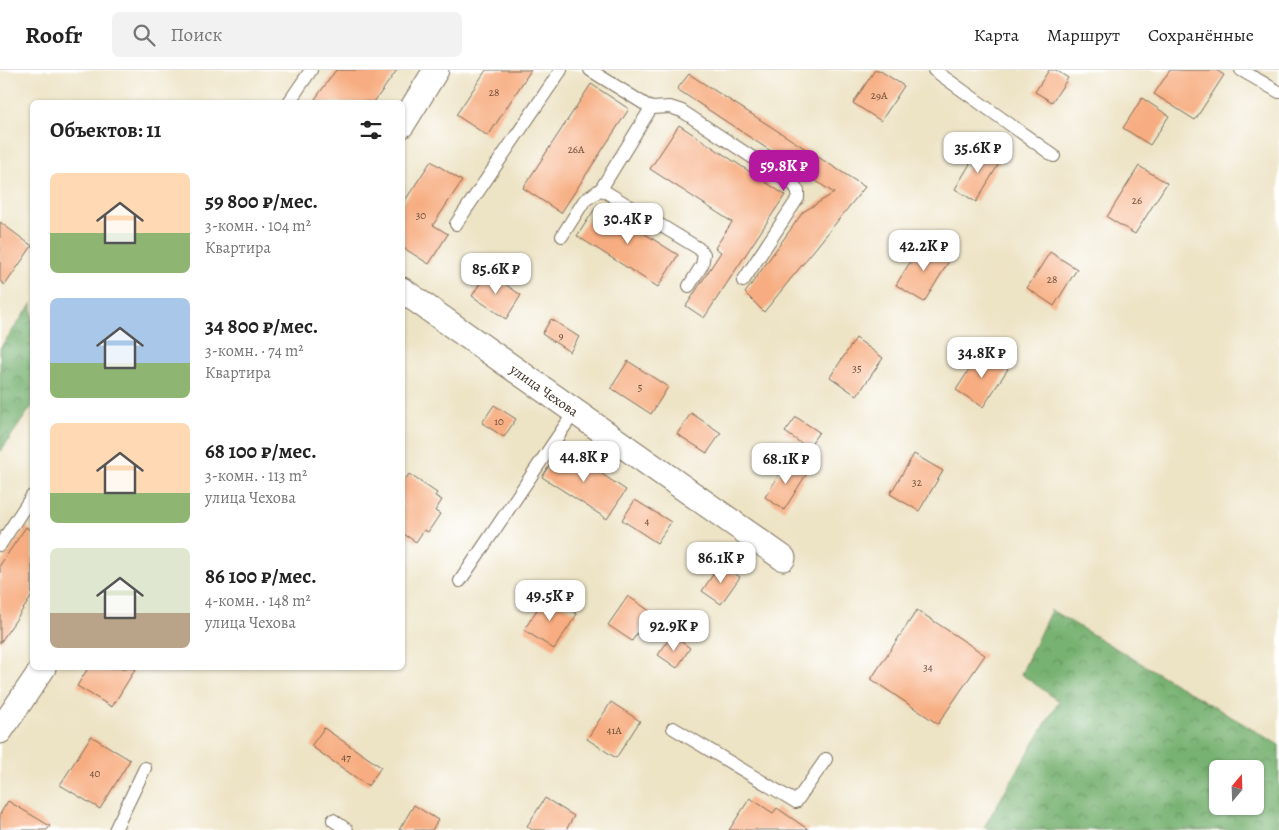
<!DOCTYPE html>
<html lang="ru">
<head>
<meta charset="utf-8">
<style>
  :root { --surface:#fff; --page:#f2f2f2; --text:#222; --muted:#767676; --line:#e0e0e0; --accent:#b5179e }
  body { margin:0; font-family:Alegreya,serif; background:var(--page); color:var(--text); height:100vh; display:flex; flex-direction:column; font-size:19px; white-space:nowrap }
  * { box-sizing:border-box; margin:0 }
  p { font-size:16px; color:var(--muted) }
  .icon { flex:none; width:28px; height:28px; fill:none; stroke:currentColor; stroke-width:2; stroke-linecap:round; stroke-linejoin:round }
  .map { position:relative; flex:1; overflow:hidden }
  .side { position:absolute; left:30px; top:30px; width:375px; height:570px; display:flex; flex-direction:column; background:var(--surface); border-radius:8px; box-shadow:0 1px 4px #0004 }
  .side>* { flex:none }
  .needle { width:32px; rotate:19deg }
  .tools { position:absolute; left:1209px; top:690px; display:grid; gap:10px }
  .tools a { display:grid; place-items:center; width:55px; height:55px; border-radius:8px; background:var(--surface); box-shadow:0 1px 4px #0004; font-size:25px }
  .price { position:absolute; translate:-50% -42px; padding:0 11px; border-radius:10px; background:#fff; color:#222; font-size:16px; line-height:32px; filter:drop-shadow(0 1px 2px #0008) }
  .price::after { content:''; position:absolute; left:50%; top:30px; width:15px; height:11px; margin-left:-8px; background:inherit; clip-path:polygon(0 0,100% 0,50% 100%) }
  .price.selected { background:var(--accent); color:#fff }
  ul { padding:0; list-style:none }
  li { display:flex; align-items:center; gap:15px; height:125px; padding:0 20px }
  li span { display:grid; place-items:center; flex:none; width:140px; height:100px; border-radius:8px; color:#555 }
  li>.icon { margin-inline-start:auto }
  span .icon { width:60px; height:60px; fill:#fffc; stroke-width:1 }
  li b { font-size:21px }
  h2 { display:flex; justify-content:space-between; align-items:center; height:60px; padding:0 20px; font-size:21px }
  header { display:flex; align-items:center; gap:30px; box-sizing:border-box; height:70px; padding:0 25px; background:var(--surface); border-bottom:1px solid var(--line) }
  header strong { font-size:24px }
  nav { display:flex; gap:28px; margin-inline-start:auto; font-size:18px }
  .search { width:350px; height:45px; background:var(--page); display:flex; align-items:center; gap:12px; box-sizing:border-box; padding:0 18px; border-radius:8px; color:var(--muted); font-size:19px }
  .map>svg:first-child { display:block }
  .forest { fill:url(#forest-crowns); stroke:#5a6e48; fill-rule:evenodd }
  .building { fill:#f7ad81 }
  .lines { fill:none; stroke-linecap:round; stroke-linejoin:round }
  .service-casing { stroke:#796b58; stroke-width:14 }
  .minor-casing { stroke:#796b58; stroke-width:27 }
  .service { stroke:#fff; stroke-width:12 }
  .minor { stroke:#fff; stroke-width:25 }
  .labels { text-anchor:middle; dominant-baseline:central; stroke-width:5; stroke-linejoin:round; paint-order:stroke }
  .number-label { font-size:11px; fill:#6a4b37 }
  .street-label { font-size:14px; fill:#3b2a1e; stroke:#fff }
</style>
</head>
<body>
<header>
<strong>Roofr</strong>
<div class="search"><svg class="icon" aria-label="search" viewBox="0 0 24 24"><circle cx="10" cy="10" r="6"/><path d="M15 15l6 6"/></svg>Поиск</div>
<nav><a>Карта</a><a>Маршрут</a><a>Сохранённые</a></nav>
</header>
<div class="map">
<svg width="1279" height="760" viewBox="0 0 1279 760">
  <defs>
    <pattern id="forest-crowns" width="20" height="18" patternUnits="userSpaceOnUse" patternTransform="scale(1.25)"><rect width="20" height="18" fill="#78b272"/><path d="M2 6a3 3 0 1 1 6 0M12 15a3 3 0 1 1 6 0" fill="none" stroke="#64915d"/></pattern>
  </defs>
  <rect width="100%" height="100%" fill="#fff"/>
  <filter id="ink" filterUnits="userSpaceOnUse"><feTurbulence type="fractalNoise" baseFrequency=".02" numOctaves="2"/><feDisplacementMap in="SourceGraphic" scale="10" xChannelSelector="R" yChannelSelector="G"/><feConvolveMatrix kernelMatrix="1 2 1 2 8 2 1 2 1" color-interpolation-filters="sRGB"/></filter>
  <filter id="wash" filterUnits="userSpaceOnUse"><feTurbulence type="fractalNoise" baseFrequency=".0096" numOctaves="4" result="noise"/><feDisplacementMap in="SourceGraphic" scale="20" xChannelSelector="R" yChannelSelector="G"/><feGaussianBlur stdDeviation="1.12" result="paint"/><feColorMatrix in="noise" values="0 0 0 0 0 0 0 0 0 0 0 0 0 0 0 0 0 1.4 0 .05"/><feComposite in="paint" operator="in"/></filter>
  <g filter="url(#wash)">
    <rect width="100%" height="100%" fill="#ede3c5"/>
    <!-- forest -->
    <g class="forest">
      <polygon points="32,233 32,336 0,382 0,278"/>
      <path d="M 1051,540 L 1279,675 L 1279,760 L 989,760 L 984,757 L 1059,631 L 1021,604 ZM 1218,699 L 1255,699 L 1255,736 L 1218,736 Z"/>
    </g>
    <g id="blocks">
      <!-- building -->
      <g class="building">
        <polygon points="336,0 397,0 374,32 313,32"/>
        <polygon points="486,0 531,0 488,66 456,45"/>
        <polygon points="875,0 879,0 904,16 881,51 853,33"/>
        <polygon points="1049,0 1056,0 1068,8 1052,32 1035,22"/>
        <polygon points="1170,0 1216,0 1224,5 1195,50 1154,24"/>
        <polygon points="689,4 865,117 764,242 745,223 803,142 834,123 677,19"/>
        <polygon points="591,14 629,39 561,143 523,118"/>
        <polygon points="1142,28 1169,46 1150,75 1123,58"/>
        <polygon points="679,55 785,125 704,248 686,236 721,182 715,178 732,152 650,99"/>
        <polygon points="980,77 1001,90 976,132 955,119"/>
        <polygon points="431,91 462,111 433,155 448,164 429,194 402,177 402,135"/>
        <polygon points="1139,96 1167,113 1135,164 1107,147"/>
        <polygon points="598,134 678,185 658,217 577,166"/>
        <polygon points="0,152 32,176 5,215 0,211"/>
        <polygon points="923,171 951,188 924,232 896,215"/>
        <polygon points="1050,182 1077,199 1054,236 1027,218"/>
        <polygon points="487,202 521,225 506,249 472,226"/>
        <polygon points="551,249 579,267 570,282 542,264"/>
        <polygon points="856,268 883,288 857,326 830,307"/>
        <polygon points="981,281 1008,299 983,337 956,320"/>
        <polygon points="628,291 668,317 651,344 611,318"/>
        <polygon points="494,335 516,349 504,367 482,353"/>
        <polygon points="691,343 721,363 707,383 677,364"/>
        <polygon points="796,347 819,362 808,378 785,362"/>
        <polygon points="561,377 626,420 607,449 542,407"/>
        <polygon points="914,384 943,401 919,441 890,424"/>
        <polygon points="788,391 807,403 784,440 765,427"/>
        <polygon points="409,404 437,423 435,426 442,430 435,441 440,444 428,462 424,460 416,472 402,463 402,408 405,410"/>
        <polygon points="635,430 671,452 657,473 622,450"/>
        <polygon points="26,457 32,462 32,526 0,573 0,495"/>
        <polygon points="720,494 740,507 721,534 702,521"/>
        <polygon points="547,524 577,544 554,579 524,560"/>
        <polygon points="628,526 651,542 632,571 608,555"/>
        <polygon points="917,540 985,585 938,654 871,609"/>
        <polygon points="672,565 690,578 677,598 658,585"/>
        <polygon points="88,598 136,598 112,637 77,616"/>
        <polygon points="611,632 640,651 616,688 587,669"/>
        <polygon points="324,658 381,697 368,716 311,676"/>
        <polygon points="91,666 130,690 100,739 60,715"/>
        <polygon points="545,728 574,746 566,760 532,760 527,756"/>
        <polygon points="750,728 773,743 777,738 809,760 729,760"/>
        <polygon points="8,731 50,756 47,760 0,760 0,744"/>
        <polygon points="414,735 438,750 432,760 399,760"/>
      </g>
    </g>
  </g>
  <g filter="url(#ink)">
    <use href="#blocks" fill-opacity="0" stroke="#796b58" stroke-width="1"/>
    <g class="lines">
      <defs>
        <g id="service">
          <polyline points="590,0 651,38 601,119 698,178 704,184 702,195 689,216"/>
          <polyline points="934,0 1054,86"/>
          <polyline points="1241,0 1279,22"/>
          <polyline points="289,32 311,0"/>
          <polyline points="651,38 670,37 682,41 794,115 798,121 798,128 743,211"/>
          <polyline points="456,154 561,0"/>
          <polyline points="562,166 584,131 601,119"/>
          <polyline points="0,475 32,426"/>
          <polyline points="460,511 575,341"/>
          <polyline points="673,658 796,732 826,689"/>
          <polyline points="333,750 347,760"/>
          <polyline points="115,760 145,698"/>
        </g>
        <g id="minor">
          <polyline points="402,55 436,0"/>
          <path id="s1" d="M 402,220 L 783,488"/>
          <polyline points="0,661 43,598"/>
        </g>
      </defs>
      <!-- service casing -->
      <use href="#service" class="service-casing"/>
      <!-- minor casing -->
      <use href="#minor" class="minor-casing"/>
      <!-- service -->
      <use href="#service" class="service"/>
      <!-- minor -->
      <use href="#minor" class="minor"/>
    </g>
  </g>
  <g class="labels">
    <!-- number labels -->
    <g class="number-label">
      <text x="494" y="22">28</text>
      <text x="879" y="25">29А</text>
      <text x="576" y="79">26А</text>
      <text x="1137" y="130">26</text>
      <text x="421" y="145">30</text>
      <text x="1052" y="209">28</text>
      <text x="561" y="265">9</text>
      <text x="857" y="298">35</text>
      <text x="640" y="317">5</text>
      <text x="499" y="351">10</text>
      <text x="917" y="412">32</text>
      <text x="647" y="451">4</text>
      <text x="928" y="597">34</text>
      <text x="614" y="660">41А</text>
      <text x="346" y="687">47</text>
      <text x="95" y="703">40</text>
    </g>
    <!-- street labels -->
    <g class="street-label">
      <text stroke="none"><textPath href="#s1" startOffset="174">улица Чехова</textPath></text>
    </g>
  </g>
</svg>
<div class="tools">
<a><svg class="needle" viewBox="-14 -14 28 28"><path d="M0-13l5 13h-10z" fill="#e53935"/><path d="M0 13l5-13h-10z" fill="#767676"/></svg></a>
</div>
<b class="price" style="left:978px;top:104px">35.6K ₽</b>
<b class="price selected" style="left:784px;top:122px">59.8K ₽</b>
<b class="price" style="left:628px;top:175px">30.4K ₽</b>
<b class="price" style="left:924px;top:202px">42.2K ₽</b>
<b class="price" style="left:496px;top:225px">85.6K ₽</b>
<b class="price" style="left:982px;top:309px">34.8K ₽</b>
<b class="price" style="left:584px;top:413px">44.8K ₽</b>
<b class="price" style="left:786px;top:415px">68.1K ₽</b>
<b class="price" style="left:721px;top:514px">86.1K ₽</b>
<b class="price" style="left:550px;top:552px">49.5K ₽</b>
<b class="price" style="left:674px;top:582px">92.9K ₽</b>
<section class="side">
<h2>Объектов: 11<svg class="icon" aria-label="filters" viewBox="0 0 24 24"><path d="M4 7h16M4 17h16"/><circle cx="9" cy="7" r="2"/><circle cx="15" cy="17" r="2"/></svg></h2>
<ul>
<li><span style="background:linear-gradient(#ffd9b3 60%,#8fb573 0)"><svg class="icon" aria-label="home" viewBox="0 0 24 24"><path d="M3 11l9-7 9 7M6 9v11h12V9"/></svg></span><div><b>59 800 ₽/мес.</b><p>3-комн. · 104 m²</p><p>Квартира</p></div></li>
<li><span style="background:linear-gradient(#a9c7e8 65%,#8fb573 0)"><svg class="icon" aria-label="home" viewBox="0 0 24 24"><path d="M3 11l9-7 9 7M6 9v11h12V9"/></svg></span><div><b>34 800 ₽/мес.</b><p>3-комн. · 74 m²</p><p>Квартира</p></div></li>
<li><span style="background:linear-gradient(#ffd9b3 70%,#8fb573 0)"><svg class="icon" aria-label="home" viewBox="0 0 24 24"><path d="M3 11l9-7 9 7M6 9v11h12V9"/></svg></span><div><b>68 100 ₽/мес.</b><p>3-комн. · 113 m²</p><p>улица Чехова</p></div></li>
<li><span style="background:linear-gradient(#dfe7d0 65%,#b9a48a 0)"><svg class="icon" aria-label="home" viewBox="0 0 24 24"><path d="M3 11l9-7 9 7M6 9v11h12V9"/></svg></span><div><b>86 100 ₽/мес.</b><p>4-комн. · 148 m²</p><p>улица Чехова</p></div></li>
</ul>
</section>
</div>
</body>
</html>
